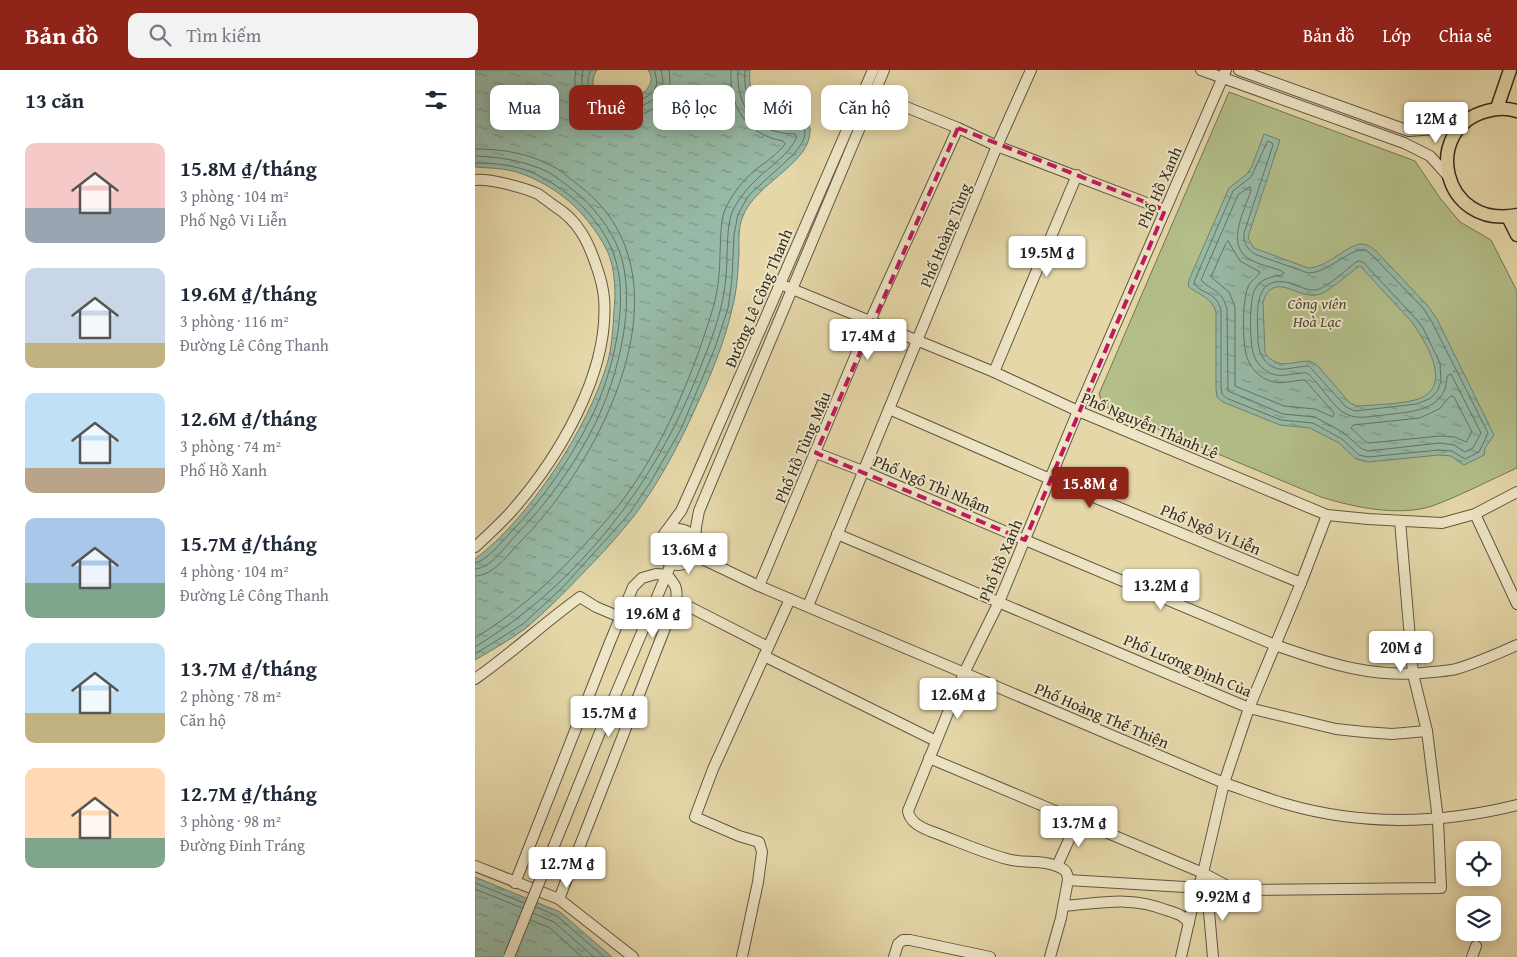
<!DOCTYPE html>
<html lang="vi">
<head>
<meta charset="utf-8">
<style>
  :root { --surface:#fff; --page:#f2f2f3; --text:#1f2937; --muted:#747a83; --accent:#8f2418 }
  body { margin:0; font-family:"Gentium Book Plus",serif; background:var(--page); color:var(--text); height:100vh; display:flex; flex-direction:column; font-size:19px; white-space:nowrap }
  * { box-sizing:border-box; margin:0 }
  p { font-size:16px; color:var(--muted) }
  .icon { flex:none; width:28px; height:28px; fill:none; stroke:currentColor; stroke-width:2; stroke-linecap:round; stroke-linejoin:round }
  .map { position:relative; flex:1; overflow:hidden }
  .drawer { display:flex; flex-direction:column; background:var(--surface); width:475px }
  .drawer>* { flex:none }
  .guide { position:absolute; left:15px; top:15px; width:475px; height:45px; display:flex; gap:10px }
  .buttons { position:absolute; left:981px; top:771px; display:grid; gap:10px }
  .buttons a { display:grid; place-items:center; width:45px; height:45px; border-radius:10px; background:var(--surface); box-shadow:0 2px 12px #0003; font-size:25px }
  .price { position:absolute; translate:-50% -42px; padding:0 11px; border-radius:5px; background:#fff; color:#222; font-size:16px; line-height:32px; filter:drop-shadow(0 1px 2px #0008) }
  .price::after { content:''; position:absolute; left:50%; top:30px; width:15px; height:11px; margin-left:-8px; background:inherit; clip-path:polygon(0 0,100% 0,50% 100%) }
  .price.current { background:var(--accent); color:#fff }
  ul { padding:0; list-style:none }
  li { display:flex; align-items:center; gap:15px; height:125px; padding:0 25px }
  li span { display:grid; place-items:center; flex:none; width:140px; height:100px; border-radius:10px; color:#555 }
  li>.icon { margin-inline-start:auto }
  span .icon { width:60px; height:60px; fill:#fffc; stroke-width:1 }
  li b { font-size:21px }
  h2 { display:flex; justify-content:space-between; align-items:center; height:60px; padding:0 25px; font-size:21px }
  .tag { padding:0 18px; border-radius:10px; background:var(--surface); box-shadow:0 2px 12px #0003; font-size:18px; line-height:45px }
  .tag.current { background:var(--accent); color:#fff }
  header { display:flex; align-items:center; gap:30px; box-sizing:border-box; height:70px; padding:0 25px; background:var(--accent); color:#fff }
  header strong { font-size:24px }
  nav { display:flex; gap:28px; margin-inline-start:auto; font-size:18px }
  .search { width:350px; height:45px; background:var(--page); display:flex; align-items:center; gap:12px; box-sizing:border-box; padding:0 18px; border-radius:10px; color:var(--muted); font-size:19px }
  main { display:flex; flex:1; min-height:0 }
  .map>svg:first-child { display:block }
  .park { fill:#b3be89; stroke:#747556 }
  .water { fill:url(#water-ripples); stroke:#6f8172; fill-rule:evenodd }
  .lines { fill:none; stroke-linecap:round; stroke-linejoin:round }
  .shore { stroke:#657365; stroke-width:1 }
  .minor-casing { stroke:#605744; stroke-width:12 }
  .major-casing { stroke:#342c23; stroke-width:15 }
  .minor { stroke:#eee5c6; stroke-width:10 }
  .major { stroke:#e5d7a8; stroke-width:12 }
  .minor-bridge-casing { stroke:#605744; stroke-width:12; stroke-linecap:butt }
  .minor-bridge { stroke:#eee5c6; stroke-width:10 }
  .marked { fill:none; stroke:#c2185b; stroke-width:4; stroke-dasharray:10 6; stroke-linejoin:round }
  .labels { text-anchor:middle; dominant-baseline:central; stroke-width:4; stroke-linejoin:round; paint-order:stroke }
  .street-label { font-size:16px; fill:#342c23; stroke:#eee5c6 }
  .park-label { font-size:16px; font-style:italic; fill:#4d4937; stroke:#eee5c6 }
</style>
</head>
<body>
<header>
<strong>Bản đồ</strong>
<div class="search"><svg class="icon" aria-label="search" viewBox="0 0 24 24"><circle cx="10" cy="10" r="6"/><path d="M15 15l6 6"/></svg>Tìm kiếm</div>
<nav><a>Bản đồ</a><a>Lớp</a><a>Chia sẻ</a></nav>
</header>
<main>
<section class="drawer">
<h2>13 căn<svg class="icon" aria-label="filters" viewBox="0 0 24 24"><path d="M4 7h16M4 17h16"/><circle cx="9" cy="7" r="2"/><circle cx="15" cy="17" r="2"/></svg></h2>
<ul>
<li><span style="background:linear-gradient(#f6c9c9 65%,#9aa5b1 0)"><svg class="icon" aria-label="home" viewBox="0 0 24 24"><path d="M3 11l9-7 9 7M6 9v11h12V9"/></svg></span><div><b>15.8M ₫/tháng</b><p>3 phòng · 104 m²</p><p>Phố Ngô Vi Liễn</p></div></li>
<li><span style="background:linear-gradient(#c9d6e8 75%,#c2b280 0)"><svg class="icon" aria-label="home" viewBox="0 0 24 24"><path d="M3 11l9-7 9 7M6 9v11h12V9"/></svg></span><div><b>19.6M ₫/tháng</b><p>3 phòng · 116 m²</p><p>Đường Lê Công Thanh</p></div></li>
<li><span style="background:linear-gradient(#bfe0f5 75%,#b9a48a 0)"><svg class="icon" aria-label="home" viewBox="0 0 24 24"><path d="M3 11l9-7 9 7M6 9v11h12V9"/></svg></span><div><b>12.6M ₫/tháng</b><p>3 phòng · 74 m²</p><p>Phố Hồ Xanh</p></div></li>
<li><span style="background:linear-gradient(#a9c7e8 65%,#7fa58c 0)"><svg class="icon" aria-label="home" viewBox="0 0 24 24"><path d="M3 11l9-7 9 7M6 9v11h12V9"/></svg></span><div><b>15.7M ₫/tháng</b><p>4 phòng · 104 m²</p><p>Đường Lê Công Thanh</p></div></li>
<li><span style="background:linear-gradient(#bfe0f5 70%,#c2b280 0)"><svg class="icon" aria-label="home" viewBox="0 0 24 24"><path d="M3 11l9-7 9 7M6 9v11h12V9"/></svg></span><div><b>13.7M ₫/tháng</b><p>2 phòng · 78 m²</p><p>Căn hộ</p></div></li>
<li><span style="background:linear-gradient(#ffd9b3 70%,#7fa58c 0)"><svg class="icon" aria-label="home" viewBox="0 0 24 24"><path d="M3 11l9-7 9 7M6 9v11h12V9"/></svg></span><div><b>12.7M ₫/tháng</b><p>3 phòng · 98 m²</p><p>Đường Đinh Tráng</p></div></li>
</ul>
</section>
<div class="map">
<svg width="1042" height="887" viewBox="0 0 1042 887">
  <defs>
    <pattern id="water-ripples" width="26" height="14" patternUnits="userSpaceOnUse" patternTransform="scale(1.25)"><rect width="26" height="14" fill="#96baa7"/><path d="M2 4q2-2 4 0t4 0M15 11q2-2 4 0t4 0" fill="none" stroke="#7b9788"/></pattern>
  </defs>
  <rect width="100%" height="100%" fill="#e5d7a8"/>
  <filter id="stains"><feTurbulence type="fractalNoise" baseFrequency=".004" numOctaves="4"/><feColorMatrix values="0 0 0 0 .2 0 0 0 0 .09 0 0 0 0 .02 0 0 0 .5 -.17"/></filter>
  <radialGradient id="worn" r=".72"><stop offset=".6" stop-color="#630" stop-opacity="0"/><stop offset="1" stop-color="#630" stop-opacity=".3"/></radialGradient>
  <!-- park -->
  <path class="park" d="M 754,22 L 940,91 L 965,128 L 985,152 L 1016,170 L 1042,221 L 1042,398 C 1015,410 985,426 957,436 C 924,447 878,437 846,427 L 628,336 L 624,324 Z"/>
  <!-- water -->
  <g class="water">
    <path d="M 0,0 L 122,0 C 118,6 117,11 119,18 C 126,50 191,24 173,0 L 275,0 C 273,20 281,46 303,51 C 312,53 322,51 330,54 C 334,55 336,58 335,62 C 334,94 280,114 268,146 C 263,157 264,171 264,183 C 263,201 262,221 257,239 C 250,270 238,300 225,328 C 207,369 186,410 159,446 C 143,466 126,485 108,503 C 90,522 71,541 51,558 C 35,570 17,580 0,590 L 0,489 C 54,449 113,358 132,294 C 137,278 138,258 139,241 C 141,225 140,201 134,185 C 129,173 121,161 112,150 C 94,127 66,109 38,101 C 26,98 12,98 0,97 Z"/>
    <path d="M 789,64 L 805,70 L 774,164 L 773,168 L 779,178 L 833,198 C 853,198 872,174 887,174 C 893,174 897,178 901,181 L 953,236 L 962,249 L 1019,365 L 1010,378 L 1009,385 L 989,395 L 976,386 L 964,385 L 893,392 L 881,389 L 864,373 L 835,358 L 805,355 L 748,332 L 742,327 L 741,319 L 741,242 C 737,227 723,225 713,216 L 714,210 L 754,118 L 772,104 L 777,96 ZM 885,196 L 937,252 C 952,274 980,319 940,330 C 924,334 899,335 882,336 L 875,333 L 842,295 L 835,291 C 816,291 804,301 790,283 L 788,232 C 798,200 823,229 842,225 C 854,223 874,202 885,196 Z"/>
    <polygon points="0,807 85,842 137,887 0,887"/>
  </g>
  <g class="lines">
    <!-- shore -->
    <g class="shore">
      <path d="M 101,0 C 95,27 111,53 141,52 C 151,52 161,47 170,43 C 178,39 187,34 191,26 C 196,18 195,9 194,0"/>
      <path d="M 108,0 C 103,23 115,46 141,45 C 150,44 158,40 166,36 C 173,33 181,29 185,23 C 189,15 188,8 186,0"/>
      <path d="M 116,0 C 113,6 112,12 114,19 C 118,45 147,38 164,30 C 170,28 177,24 180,19 C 183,13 181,6 179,0"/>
      <path d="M 793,71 L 797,73 L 798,75 L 769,163 C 768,173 773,181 782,185 L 833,203 C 854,203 875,177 891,180 L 897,185 L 949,239 L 957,252 L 1013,363 L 1004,382 L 990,389 L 977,381 L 964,380 L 893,387 L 884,385 L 867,369 L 838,353 L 806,350 L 751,328 L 747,324 L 746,318 L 746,240 C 741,220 723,224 719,212 L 758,121 L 776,107 Z"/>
      <path d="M 0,79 C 27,79 53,83 77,96 C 86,100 94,108 102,114 C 223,203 128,388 47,470 C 34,483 19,506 0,506"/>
      <path d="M 0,86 C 26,87 50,91 73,102 C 82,107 90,114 98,120 C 117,134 137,160 145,183 C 162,233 143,306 121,352 C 101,393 72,434 40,466 C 30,477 16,498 0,499"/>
      <path d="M 0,93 C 41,93 62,101 94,125 C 112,138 132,163 139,185 C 156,232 137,307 115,350 C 95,390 68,429 37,461 C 28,470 12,491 0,493"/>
      <path d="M 775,117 L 776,120 C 770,140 750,174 774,189 C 784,195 797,197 807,201 L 809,203 L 807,205 C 797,207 786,208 780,219 C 774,229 774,278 780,288 C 783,295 790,301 797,304 C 809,308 820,302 832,303 C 845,313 858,338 871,344 C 883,350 896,346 909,345 C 936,342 972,341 972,306 L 976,304 L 1006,363 L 998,378 L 990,382 L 979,375 L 965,373 L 893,381 L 887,379 L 869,363 L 840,347 L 808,344 L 753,321 L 752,239 C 746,218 737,222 726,210 L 763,125 Z"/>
      <path d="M 753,171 L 765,191 L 785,202 C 782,208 775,211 773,217 C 767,230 767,278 773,290 C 776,299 786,308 795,311 C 807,315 818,310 830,310 L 859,343 L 858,347 L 840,339 L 809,336 L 760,316 L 760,237 L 754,222 L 736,207 L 751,173 Z"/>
      <path d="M 885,191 L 889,193 L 941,249 L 948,258 L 965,293 L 966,311 L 963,320 L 956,328 L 942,334 L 880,341 L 871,337 L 834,296 C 826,296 819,298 811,299 C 794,301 784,287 783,271 C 783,249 776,207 810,212 C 821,213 829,221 840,220 C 851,219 872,199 881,192 Z"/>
      <polygon points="976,326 979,327 997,362 991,372 980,367 965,366 894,373 891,372 876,358 878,355 945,348 964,339"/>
      <path d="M 0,568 C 36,546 67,520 96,489 C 112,472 129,454 144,435 C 188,378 217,307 238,238 C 243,221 245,200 245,182 C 246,167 245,150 251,137 C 258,124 267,111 279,101 C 289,93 302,85 310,74 L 308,71 C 270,64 254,36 256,0"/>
      <path d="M 0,577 C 104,514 180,414 224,301 C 232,280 241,259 246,237 C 250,220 252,202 252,184 C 253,170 252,153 258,140 C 264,129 272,118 281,110 C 296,95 313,86 322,67 L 320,64 C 281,64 261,38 263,0"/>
      <path d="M 0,584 L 48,554 L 88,517 L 154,444 L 175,413 L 206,359 L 240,278 L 253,238 L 257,209 L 259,165 L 263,144 L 274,125 L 318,85 C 324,78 331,69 330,60 L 327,58 C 318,58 308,59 299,55 C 276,46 268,23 270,0"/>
      <polyline points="0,813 49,833"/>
      <polyline points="0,819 47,838"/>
      <polyline points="61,837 82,846 129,887"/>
      <polyline points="58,843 79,852 119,887"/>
      <polyline points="56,850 75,858 107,887"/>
    </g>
    <defs>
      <g id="minor">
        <polyline points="726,0 929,73 955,86 973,106"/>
        <polyline points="764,0 934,61 961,59 988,54"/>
        <polyline points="399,24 483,58 522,76 690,140"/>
        <path d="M 0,110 C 13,108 51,118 63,124 C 69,128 75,133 81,137 C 103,151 113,171 121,195 C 125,206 128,217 129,228 C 135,303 83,389 35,443 C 24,455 12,466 0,477"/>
        <polyline points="305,214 519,302 603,341 852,445 893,449 967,453 1000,444 1042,422"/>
        <polyline points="519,302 602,105"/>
        <polyline points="414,339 575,409 826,513"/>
        <path d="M 341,383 L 388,401 L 550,470 L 800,575 C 854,594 900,609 958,602 C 965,601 974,601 981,599 C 1002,593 1022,584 1042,575"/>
        <polyline points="1000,444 1042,534"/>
        <circle cx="203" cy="477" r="18"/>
        <polyline points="189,464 206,441 223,403 398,0"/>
        <polyline points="362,464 774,638 861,659 889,662 917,664 952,661"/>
        <polyline points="220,471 221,457 224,441 409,0"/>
        <path d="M 219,485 L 284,516 L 749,713 C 770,720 790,728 811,734 C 887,756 965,754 1042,735"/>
        <polyline points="284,516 395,251 483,58"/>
        <polyline points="201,530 293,577"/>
        <polyline points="333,536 522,76 556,0"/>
        <polyline points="289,586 461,671"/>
        <path d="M 0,609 C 37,583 69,553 105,527 L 121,537 L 145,547"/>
        <polyline points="136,635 196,494"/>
        <polyline points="454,688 728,803 758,819"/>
        <polyline points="0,796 84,829 158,887"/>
        <polyline points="582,796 603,750"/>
        <polyline points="593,810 760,820 966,818 963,750 952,661 938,604 925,451"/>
        <path d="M 40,813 L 135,572 L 158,517 L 167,508 L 181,504 L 192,505 C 200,514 203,518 201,530 L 84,829"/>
        <polyline points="732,819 738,887"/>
        <path d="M 589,836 C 626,833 656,826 691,840 C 700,843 709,845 714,853"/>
        <polyline points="267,887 283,812 287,782 284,772 264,766 220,747 238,699 315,529"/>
        <polyline points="419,887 423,874 428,870 435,870 515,887"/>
        <path d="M 575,887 L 586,848 L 593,810 C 593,805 591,800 586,798 C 570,789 549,794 532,789 C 506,782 480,770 455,761 C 445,757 435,752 433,741 L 489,603 L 524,532 L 603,341 L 751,0"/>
        <polyline points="706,887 719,830 728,803 749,713 774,638 826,513 852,445"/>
        <polyline points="997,887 1001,876"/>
      </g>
      <g id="major">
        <polyline points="1022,38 1035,0"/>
        <path d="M 1042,41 C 1032,38 1022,38 1012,41 C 946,58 966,160 1042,145"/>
        <polyline points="1033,147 1042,165"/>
      </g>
    </defs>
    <!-- minor casing -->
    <use href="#minor" class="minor-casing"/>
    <!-- major casing -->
    <use href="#major" class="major-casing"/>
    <!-- minor -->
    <use href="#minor" class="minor"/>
    <!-- major -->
    <use href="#major" class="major"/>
    <defs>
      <polyline id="minor-bridge" points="34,887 136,635"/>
    </defs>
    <!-- minor-bridge casing -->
    <use href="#minor-bridge" class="minor-bridge-casing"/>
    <!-- minor-bridge -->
    <use href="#minor-bridge" class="minor-bridge"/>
  </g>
  <!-- marked area -->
  <path class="marked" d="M 483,58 L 690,140 L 550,470 L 341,383 Z"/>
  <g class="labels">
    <!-- street labels -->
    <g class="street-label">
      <text transform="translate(684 117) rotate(-66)">Phố Hồ Xanh</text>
      <text transform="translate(470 165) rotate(-68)">Phố Hoàng Tùng</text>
      <text transform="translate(283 228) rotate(-67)">Đường Lê Công Thanh</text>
      <text transform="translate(675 355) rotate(23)">Phố Nguyễn Thành Lê</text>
      <text transform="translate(327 377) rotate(-67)">Phố Hồ Tùng Mậu</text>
      <text transform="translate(457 414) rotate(23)">Phố Ngô Thì Nhậm</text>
      <text transform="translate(736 459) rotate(23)">Phố Ngô Vi Liễn</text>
      <text transform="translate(525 490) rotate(-67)">Phố Hồ Xanh</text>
      <text transform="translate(713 595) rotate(23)">Phố Lương Định Của</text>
      <text transform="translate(627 645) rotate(23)">Phố Hoàng Thế Thiện</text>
    </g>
    <!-- park labels -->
    <g class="park-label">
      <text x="842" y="233">Công viên<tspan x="842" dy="18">Hoà Lạc</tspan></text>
    </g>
  </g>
  <rect width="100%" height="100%" filter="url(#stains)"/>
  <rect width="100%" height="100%" fill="url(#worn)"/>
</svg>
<div class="buttons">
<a><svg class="icon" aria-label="locate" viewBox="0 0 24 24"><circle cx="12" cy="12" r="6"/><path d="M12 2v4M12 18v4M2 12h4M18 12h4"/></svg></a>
<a><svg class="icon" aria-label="layers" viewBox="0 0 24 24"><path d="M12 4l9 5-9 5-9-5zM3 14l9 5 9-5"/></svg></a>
</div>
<b class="price" style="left:961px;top:74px">12M ₫</b>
<b class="price" style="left:572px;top:208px">19.5M ₫</b>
<b class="price" style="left:393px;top:291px">17.4M ₫</b>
<b class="price current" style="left:615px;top:439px">15.8M ₫</b>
<b class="price" style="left:214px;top:505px">13.6M ₫</b>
<b class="price" style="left:686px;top:541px">13.2M ₫</b>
<b class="price" style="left:178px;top:569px">19.6M ₫</b>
<b class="price" style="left:926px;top:603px">20M ₫</b>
<b class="price" style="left:483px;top:650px">12.6M ₫</b>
<b class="price" style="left:134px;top:668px">15.7M ₫</b>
<b class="price" style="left:604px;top:778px">13.7M ₫</b>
<b class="price" style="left:92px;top:819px">12.7M ₫</b>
<b class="price" style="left:748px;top:852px">9.92M ₫</b>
<div class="guide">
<a class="tag">Mua</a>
<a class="tag current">Thuê</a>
<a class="tag">Bộ lọc</a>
<a class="tag">Mới</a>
<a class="tag">Căn hộ</a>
</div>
</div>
</main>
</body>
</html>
